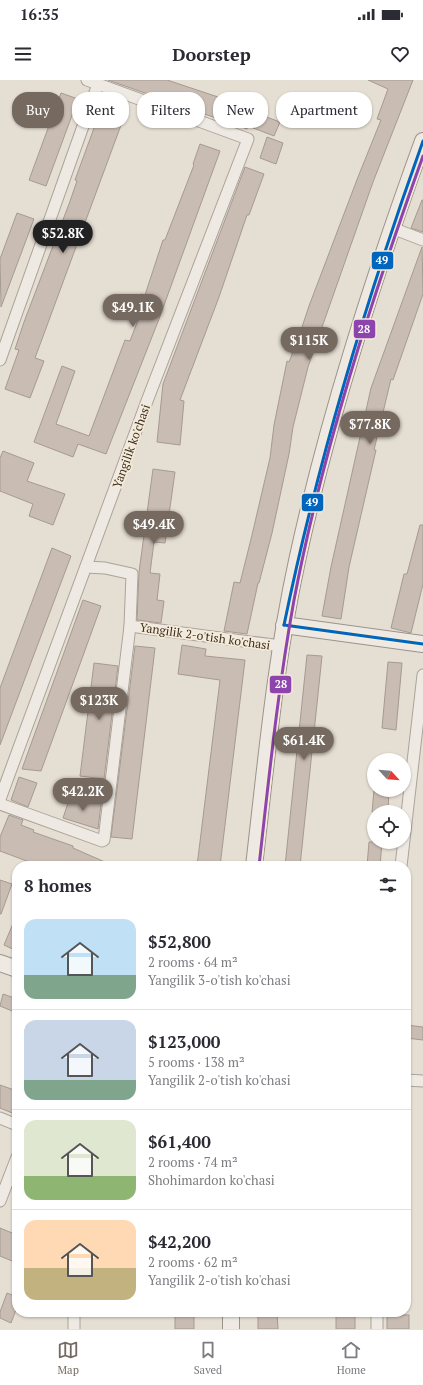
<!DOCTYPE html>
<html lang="en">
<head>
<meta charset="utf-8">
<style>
  :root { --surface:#fff; --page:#f2f2f3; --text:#2b2b33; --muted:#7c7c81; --line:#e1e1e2; --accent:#766a60 }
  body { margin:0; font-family:"PT Serif",serif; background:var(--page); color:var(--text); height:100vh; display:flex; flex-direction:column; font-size:15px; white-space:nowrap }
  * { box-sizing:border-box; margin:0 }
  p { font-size:13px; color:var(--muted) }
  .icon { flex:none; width:22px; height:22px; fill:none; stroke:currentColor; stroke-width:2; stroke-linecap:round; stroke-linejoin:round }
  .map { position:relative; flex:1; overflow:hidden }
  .sheet { position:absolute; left:12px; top:781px; width:399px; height:456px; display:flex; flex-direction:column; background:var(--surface); border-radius:16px; box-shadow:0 1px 3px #0004 }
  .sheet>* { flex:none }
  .banner { position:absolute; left:12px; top:12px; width:399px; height:36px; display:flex; gap:8px }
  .needle { width:26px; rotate:116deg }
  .buttons { position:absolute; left:367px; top:673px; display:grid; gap:8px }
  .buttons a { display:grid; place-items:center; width:44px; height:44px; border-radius:50%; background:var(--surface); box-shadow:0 1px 3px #0004; font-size:20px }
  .price { position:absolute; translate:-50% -34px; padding:0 9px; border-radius:14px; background:var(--accent); color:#fff; font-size:13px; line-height:26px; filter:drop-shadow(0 1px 2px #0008) }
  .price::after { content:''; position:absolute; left:50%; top:24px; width:12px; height:9px; margin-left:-6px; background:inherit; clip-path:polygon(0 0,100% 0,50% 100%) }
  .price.on { background:#222; color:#fff }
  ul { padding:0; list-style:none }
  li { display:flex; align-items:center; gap:12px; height:100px; padding:0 12px }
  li+li { border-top:1px solid var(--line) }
  li span { display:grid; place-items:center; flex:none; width:112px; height:80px; border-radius:12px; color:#555 }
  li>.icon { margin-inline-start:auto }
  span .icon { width:48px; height:48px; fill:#fffc; stroke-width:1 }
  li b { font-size:17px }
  h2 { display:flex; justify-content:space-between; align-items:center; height:48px; padding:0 12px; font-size:17px }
  .tag { padding:0 14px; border-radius:16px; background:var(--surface); box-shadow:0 1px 3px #0004; font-size:14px; line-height:36px }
  .tag.on { background:var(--accent); color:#fff }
  .status { display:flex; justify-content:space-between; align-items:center; height:28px; padding:0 20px; background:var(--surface); direction:ltr }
  .status svg { height:11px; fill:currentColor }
  header { display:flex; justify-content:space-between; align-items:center; height:52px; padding:0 12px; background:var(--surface); font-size:18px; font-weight:800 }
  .tab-bar { display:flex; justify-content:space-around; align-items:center; height:56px; border-top:1px solid var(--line); background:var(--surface); font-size:11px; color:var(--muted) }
  .tab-bar a { display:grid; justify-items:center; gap:2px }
  .tab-bar .on { color:var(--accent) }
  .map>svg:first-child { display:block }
  .building { fill:#c9bcb3; stroke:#a69a91 }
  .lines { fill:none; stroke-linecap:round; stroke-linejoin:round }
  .street-casing { stroke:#aba39a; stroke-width:13 }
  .secondary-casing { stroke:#9b938a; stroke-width:18 }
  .street { stroke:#eeeae3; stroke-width:11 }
  .secondary { stroke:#eeeae3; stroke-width:16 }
  .bus-1-casing { stroke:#f5ebd9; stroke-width:6 }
  .bus-2-casing { stroke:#f5ebd9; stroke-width:6 }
  .bus-1 { stroke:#0065bd; stroke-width:3 }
  .bus-2 { stroke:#8e44ad; stroke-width:3 }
  .labels { text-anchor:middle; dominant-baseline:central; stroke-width:3.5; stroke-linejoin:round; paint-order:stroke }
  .street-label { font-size:12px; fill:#3a2c22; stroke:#f5ebd9 }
  .line-badge { stroke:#f5ebd9; stroke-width:1.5 }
  .badge-label { font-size:11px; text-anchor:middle; font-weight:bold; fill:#fff }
</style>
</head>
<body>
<div class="status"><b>16:35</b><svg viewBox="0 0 49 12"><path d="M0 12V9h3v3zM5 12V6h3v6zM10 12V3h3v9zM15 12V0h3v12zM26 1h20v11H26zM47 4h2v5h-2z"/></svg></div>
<header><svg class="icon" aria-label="menu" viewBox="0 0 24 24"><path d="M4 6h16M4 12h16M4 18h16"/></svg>Doorstep<svg class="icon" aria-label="heart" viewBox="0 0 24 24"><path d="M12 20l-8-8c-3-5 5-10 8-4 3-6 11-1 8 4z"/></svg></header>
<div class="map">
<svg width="423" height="1249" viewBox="0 0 423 1249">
  <rect width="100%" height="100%" fill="#e5ded2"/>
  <!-- building -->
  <g class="building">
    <polygon points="108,0 167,0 254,29 253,32 280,42 274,56 248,46 247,49"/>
    <polygon points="368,0 413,0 373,102 308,287 293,347 289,374 272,453 259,503 258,503 247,554 224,551 234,502 240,503 252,455 270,378 274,345 287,281 289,282 298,259 309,226 358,97 381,40 377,39 388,9"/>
    <polygon points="61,13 78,19 46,106 29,100"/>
    <polygon points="101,29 124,37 35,278 44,281 30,318 5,309 19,270 15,269 24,242 69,124 77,101 75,100"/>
    <polygon points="267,57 283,63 276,84 260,78"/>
    <polygon points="200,64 220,71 159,239 106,374 78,364 73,377 34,362 62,286 75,291 56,344 89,356 125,260 130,261 141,232 135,230 141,214 145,215 163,160 165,160 194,85 193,84"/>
    <polygon points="245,87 264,94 249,135 247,135 219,217 180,320 184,321 180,365 157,362 163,304"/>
    <polygon points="422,120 423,120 423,152 411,148"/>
    <polygon points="17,133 34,139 1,227 0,179"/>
    <polygon points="422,167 423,214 393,300 391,299 374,370 376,370 349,487 341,539 322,536 331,487 371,308"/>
    <polygon points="3,371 34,383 27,401 65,414 53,445 29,436 33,424 0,411 0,378"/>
    <polygon points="153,389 175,392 165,463 154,462 150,493 160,494 157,520 164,521 161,543 137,540 139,492"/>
    <polygon points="420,445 423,445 423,504 411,553 391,548 404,494 407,494"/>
    <polygon points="52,468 71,476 0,665 0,608"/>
    <polygon points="83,520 101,526 80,584 41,691 22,689"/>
    <polygon points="182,565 206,569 205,576 245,580 220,786 197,786 220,600 178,594"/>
    <polygon points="135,566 155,568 132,759 111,757"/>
    <polygon points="307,575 322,576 300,786 285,786"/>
    <polygon points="388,582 402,583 396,650 382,648"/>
    <polygon points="94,583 118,586 104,699 80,696"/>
    <polygon points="19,697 37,703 28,727 11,720"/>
    <polygon points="374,710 389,710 388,732 372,732"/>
    <polygon points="71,714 101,724 98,749 63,738"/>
    <polygon points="9,735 23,740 21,745 34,750 33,752 73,766 73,768 114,786 58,786 47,782 46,786 40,786 0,771 0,757"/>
    <polygon points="369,762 382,762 380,786 367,786"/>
    <polygon points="0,800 12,804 1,834 0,834"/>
    <polygon points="17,834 17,871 4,865"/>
    <polygon points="3,914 17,919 17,933 0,926"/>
    <polygon points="406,945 423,947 423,960 406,958"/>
    <polygon points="0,1005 17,1011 17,1035 0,1028"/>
    <polygon points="0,1148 17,1155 17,1183 0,1176"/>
    <polygon points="7,1213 17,1217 17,1227 11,1243 0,1238 0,1232"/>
    <rect x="175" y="1232" width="19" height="17"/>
    <polygon points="258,1232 277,1232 278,1249 258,1249"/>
    <rect x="336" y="1235" width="19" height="14"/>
    <rect x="387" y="1235" width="22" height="14"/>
  </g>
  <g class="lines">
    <defs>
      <g id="street">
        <polyline points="392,148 423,160"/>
        <polyline points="0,280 98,4"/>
        <polyline points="130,546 281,566"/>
        <polyline points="0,719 147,321 248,59 87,0"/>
        <polyline points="0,724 102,761 104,760 130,546 132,494 105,488 86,487"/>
        <polyline points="401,786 423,595"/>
        <polyline points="406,1000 423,1001"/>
        <polyline points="0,1038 17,1045"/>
        <polyline points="0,1121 17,1077"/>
        <polyline points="74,1249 74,1232"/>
        <polyline points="377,1249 377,1232"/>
      </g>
      <g id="secondary">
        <polyline points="284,545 423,564"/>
        <path d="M 254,786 C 266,684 275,582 297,481 C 328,338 373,199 423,61"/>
        <polyline points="0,883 17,889"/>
        <polyline points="231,1249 231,1232"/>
      </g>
    </defs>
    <!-- street casing -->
    <use href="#street" class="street-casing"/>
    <!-- secondary casing -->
    <use href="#secondary" class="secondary-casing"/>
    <!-- street -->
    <use href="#street" class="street"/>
    <!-- secondary -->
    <use href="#secondary" class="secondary"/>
    <defs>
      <g id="bus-1">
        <path d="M 284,545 C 318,380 366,220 423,61"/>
        <polyline points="284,545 423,564"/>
      </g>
      <path id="bus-2" d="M 259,786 C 269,697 278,608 294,520 C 323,369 371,221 423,76"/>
    </defs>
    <!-- bus-1 casing -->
    <use href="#bus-1" class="bus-1-casing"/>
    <!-- bus-2 casing -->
    <use href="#bus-2" class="bus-2-casing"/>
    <!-- bus-1 -->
    <use href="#bus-1" class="bus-1"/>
    <!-- bus-2 -->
    <use href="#bus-2" class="bus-2"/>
  </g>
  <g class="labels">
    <!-- street labels -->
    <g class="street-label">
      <text transform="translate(131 366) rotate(-70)">Yangilik ko'chasi</text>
      <text transform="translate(205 556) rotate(8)">Yangilik 2-o'tish ko'chasi</text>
    </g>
  </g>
  <g class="line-badge">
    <rect x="371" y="171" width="23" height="19" rx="4" fill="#0065bd"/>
    <rect x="353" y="239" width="23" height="20" rx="4" fill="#8e44ad"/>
    <rect x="301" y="413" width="23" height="19" rx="4" fill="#0065bd"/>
    <rect x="269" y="595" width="23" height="19" rx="4" fill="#8e44ad"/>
  </g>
  <g class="badge-label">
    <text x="382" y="184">49</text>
    <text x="364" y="253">28</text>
    <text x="312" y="426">49</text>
    <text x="281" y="608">28</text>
  </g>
</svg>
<div class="buttons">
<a><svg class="needle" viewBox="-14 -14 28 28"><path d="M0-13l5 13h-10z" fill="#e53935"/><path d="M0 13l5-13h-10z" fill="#7c7c81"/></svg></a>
<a><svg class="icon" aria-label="locate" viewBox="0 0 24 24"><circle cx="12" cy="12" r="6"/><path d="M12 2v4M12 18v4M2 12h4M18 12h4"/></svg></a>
</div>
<b class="price on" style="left:63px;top:174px">$52.8K</b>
<b class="price" style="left:133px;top:248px">$49.1K</b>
<b class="price" style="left:309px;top:281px">$115K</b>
<b class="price" style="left:370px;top:365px">$77.8K</b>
<b class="price" style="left:154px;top:465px">$49.4K</b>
<b class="price" style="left:99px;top:641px">$123K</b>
<b class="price" style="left:304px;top:681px">$61.4K</b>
<b class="price" style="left:83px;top:732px">$42.2K</b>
<div class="banner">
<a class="tag on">Buy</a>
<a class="tag">Rent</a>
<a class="tag">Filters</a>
<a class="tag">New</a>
<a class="tag">Apartment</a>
</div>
<section class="sheet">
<h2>8 homes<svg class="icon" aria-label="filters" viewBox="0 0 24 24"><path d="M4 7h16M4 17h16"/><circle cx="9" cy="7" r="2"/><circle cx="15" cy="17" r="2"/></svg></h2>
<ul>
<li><span style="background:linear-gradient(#bfe0f5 70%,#7fa58c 0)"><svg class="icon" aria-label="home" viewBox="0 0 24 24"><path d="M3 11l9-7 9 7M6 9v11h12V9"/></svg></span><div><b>$52,800</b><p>2 rooms · 64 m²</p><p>Yangilik 3-o'tish ko'chasi</p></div></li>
<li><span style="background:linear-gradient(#c9d6e8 75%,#7fa58c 0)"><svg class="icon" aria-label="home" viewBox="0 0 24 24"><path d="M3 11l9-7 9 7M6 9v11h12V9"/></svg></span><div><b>$123,000</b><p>5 rooms · 138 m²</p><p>Yangilik 2-o'tish ko'chasi</p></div></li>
<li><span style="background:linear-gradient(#dfe7d0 70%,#8fb573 0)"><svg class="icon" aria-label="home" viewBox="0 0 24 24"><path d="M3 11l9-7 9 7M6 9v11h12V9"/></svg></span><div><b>$61,400</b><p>2 rooms · 74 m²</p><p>Shohimardon ko'chasi</p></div></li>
<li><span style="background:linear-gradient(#ffd9b3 60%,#c2b280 0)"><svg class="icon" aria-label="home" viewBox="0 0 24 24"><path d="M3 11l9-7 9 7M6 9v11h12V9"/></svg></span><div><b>$42,200</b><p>2 rooms · 62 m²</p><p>Yangilik 2-o'tish ko'chasi</p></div></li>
</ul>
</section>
</div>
<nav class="tab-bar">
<a class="on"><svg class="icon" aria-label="map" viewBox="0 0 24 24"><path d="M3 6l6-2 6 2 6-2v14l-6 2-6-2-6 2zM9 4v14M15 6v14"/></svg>Map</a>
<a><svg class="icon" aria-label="saved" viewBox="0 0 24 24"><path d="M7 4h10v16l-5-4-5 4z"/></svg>Saved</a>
<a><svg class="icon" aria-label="home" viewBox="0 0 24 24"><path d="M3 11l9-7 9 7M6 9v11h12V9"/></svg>Home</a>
</nav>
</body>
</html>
